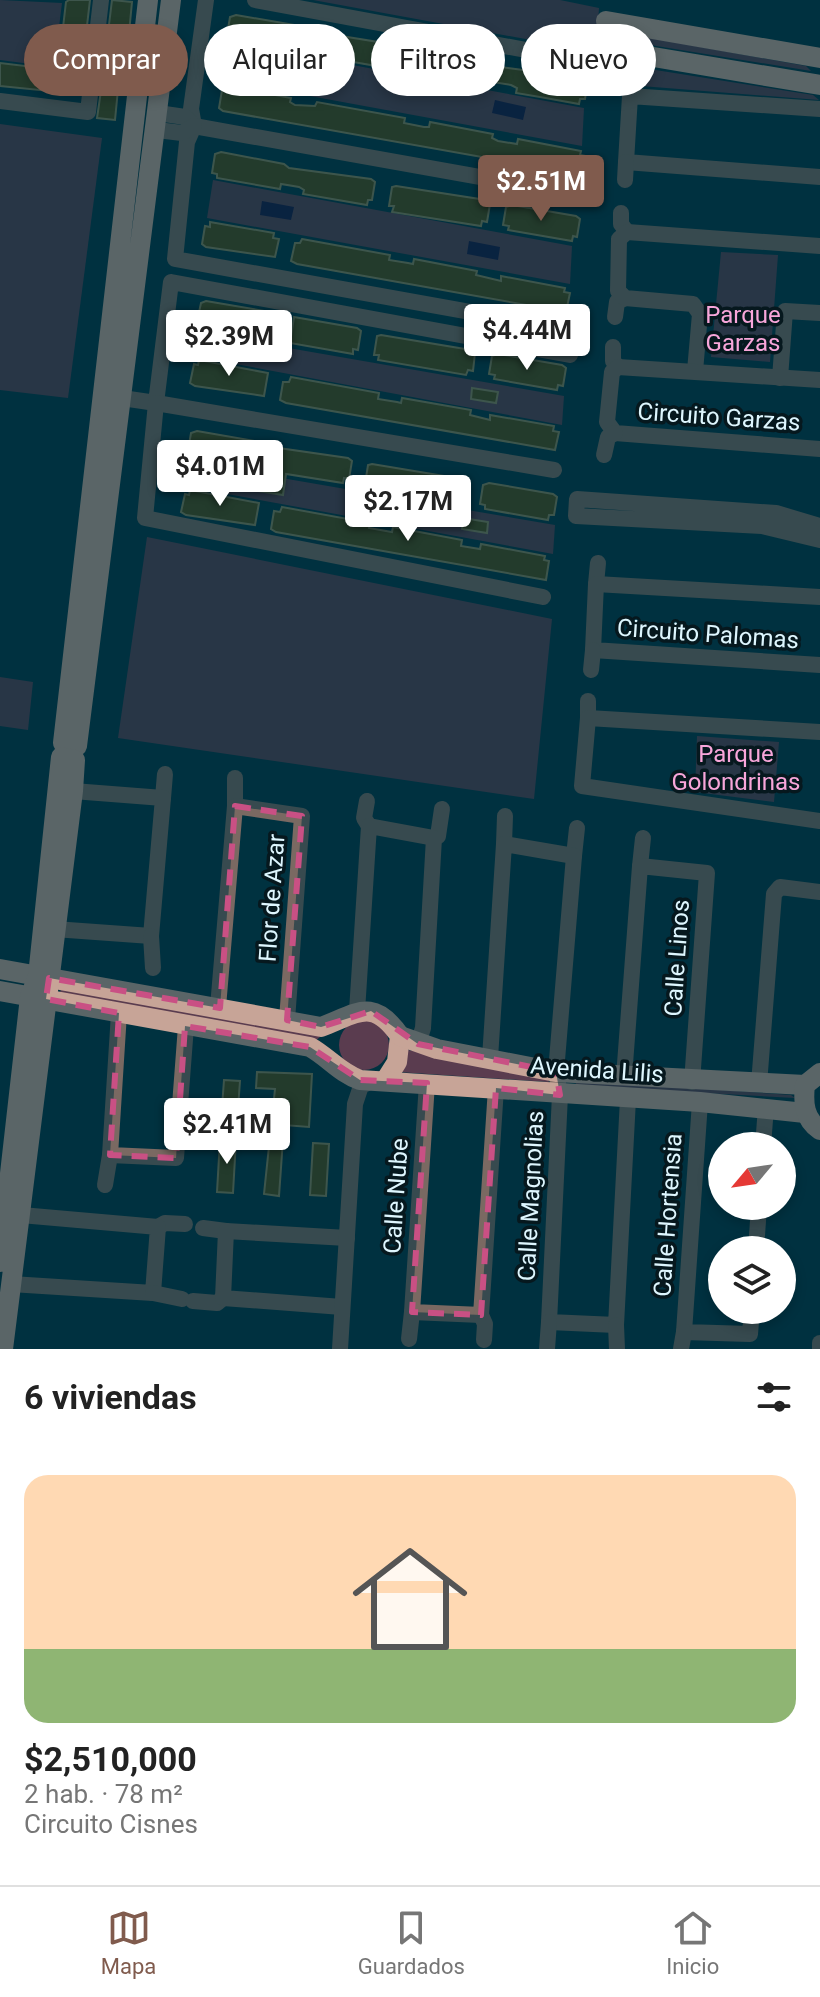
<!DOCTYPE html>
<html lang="es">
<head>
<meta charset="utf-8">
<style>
  :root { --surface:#fff; --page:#f6f6f6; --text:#222; --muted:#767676; --line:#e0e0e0; --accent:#805b4d }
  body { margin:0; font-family:Roboto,sans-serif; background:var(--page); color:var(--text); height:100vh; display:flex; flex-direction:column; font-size:30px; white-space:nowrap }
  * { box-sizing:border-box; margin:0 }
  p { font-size:26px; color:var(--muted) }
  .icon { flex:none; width:44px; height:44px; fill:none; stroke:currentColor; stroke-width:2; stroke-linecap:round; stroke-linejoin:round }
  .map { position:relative; height:1349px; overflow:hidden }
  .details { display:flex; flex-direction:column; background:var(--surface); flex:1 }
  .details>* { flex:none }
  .hud { position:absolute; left:24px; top:24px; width:772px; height:72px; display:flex; gap:16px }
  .needle { width:52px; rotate:241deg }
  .buttons { position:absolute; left:708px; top:1132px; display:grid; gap:16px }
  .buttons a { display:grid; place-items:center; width:88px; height:88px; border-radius:50%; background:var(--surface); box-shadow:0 4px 12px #0003; font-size:40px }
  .price { position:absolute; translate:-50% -68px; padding:0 18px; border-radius:8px; background:#fff; color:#222; font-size:26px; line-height:52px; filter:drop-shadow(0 2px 4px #0008) }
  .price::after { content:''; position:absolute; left:50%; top:48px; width:24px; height:18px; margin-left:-12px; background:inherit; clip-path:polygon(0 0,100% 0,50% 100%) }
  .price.selected { background:var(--accent); color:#fff }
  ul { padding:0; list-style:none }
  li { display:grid; align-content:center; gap:16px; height:424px; padding:0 24px }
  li+li { border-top:2px solid var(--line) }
  li span { display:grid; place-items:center; height:248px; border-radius:24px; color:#555 }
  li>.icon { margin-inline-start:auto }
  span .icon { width:144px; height:144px; fill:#fffc; stroke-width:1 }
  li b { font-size:34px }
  h2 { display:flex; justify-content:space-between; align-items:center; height:96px; padding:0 24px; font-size:34px }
  .tag { padding:0 28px; border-radius:36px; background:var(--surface); box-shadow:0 4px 12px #0003; font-size:28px; line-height:72px }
  .tag.selected { background:var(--accent); color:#fff }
  .tab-bar { display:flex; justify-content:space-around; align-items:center; height:112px; border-top:2px solid var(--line); background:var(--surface); font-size:22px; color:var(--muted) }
  .tab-bar a { display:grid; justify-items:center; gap:4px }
  .tab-bar .selected { color:var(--accent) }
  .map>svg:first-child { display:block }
  .green { fill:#5a3c4f }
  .water { fill:#161241 }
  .building { fill:#4e4715; stroke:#87825c; stroke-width:2 }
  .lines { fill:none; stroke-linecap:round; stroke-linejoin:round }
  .minor { stroke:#7a6962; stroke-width:16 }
  .major { stroke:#c7a497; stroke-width:20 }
  .marked { fill:none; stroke:#c95084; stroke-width:6; stroke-dasharray:16 10; stroke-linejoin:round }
  .labels { text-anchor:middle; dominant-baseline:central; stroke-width:7; stroke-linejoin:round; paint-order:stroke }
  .park-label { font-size:24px; fill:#f8a6da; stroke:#06181e }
  .street-label { font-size:24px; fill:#def6fe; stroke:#06181e }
</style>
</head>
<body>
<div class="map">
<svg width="820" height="1349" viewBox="0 0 820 1349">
  <rect width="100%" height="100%" fill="#003240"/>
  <!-- green -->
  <g class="green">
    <polygon points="0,0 62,3 54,67 0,60"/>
    <polygon points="313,0 560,0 599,8 596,52"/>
    <polygon points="601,29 806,66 811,71 601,37"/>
    <polygon points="228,42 584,108 582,146 223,80"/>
    <polygon points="643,68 813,95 819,100 641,86"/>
    <polygon points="0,124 102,138 68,398 0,390"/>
    <polygon points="213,180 572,246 570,284 207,218"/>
    <polygon points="721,252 778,255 770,362 711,357"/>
    <polygon points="197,332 564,396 562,425 193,356"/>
    <polygon points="188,462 555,525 553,554 184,486"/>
    <polygon points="147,537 552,619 534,799 118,738"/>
    <polygon points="0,677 33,682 28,730 0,726"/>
    <polygon points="697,736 779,742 774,802 695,792"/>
    <polygon points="61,989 316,1034 320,1037 314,1042 60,993"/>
    <circle cx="364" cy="1045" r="25"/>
    <polygon points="408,1050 547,1076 549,1082 398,1072"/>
    <polygon points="577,1080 791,1095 795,1098 575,1086"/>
  </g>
  <!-- water -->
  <g class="water">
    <polygon points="285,69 316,74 314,87 282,82"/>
    <polygon points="495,100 526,107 523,120 492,113"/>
    <polygon points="262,201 294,207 291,220 260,215"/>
    <polygon points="469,241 500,247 498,260 467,254"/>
  </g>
  <!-- building -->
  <g class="building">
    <polygon points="69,0 90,0 79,94 0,86 0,63 58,70 66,2"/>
    <polygon points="112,0 132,2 129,33 108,33"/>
    <polygon points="236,15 300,26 304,30 496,61 500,67 584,78 588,81 585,99 580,99 579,104 540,97 516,93 517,88 511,85 493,82 491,87 403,72 404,67 400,65 383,62 382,67 319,56 319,52 314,50 296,47 296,52 232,41 233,36 227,35 230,17"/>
    <polygon points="113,68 123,71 115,78 119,79 115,120 97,118 103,77 112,78"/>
    <polygon points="228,86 291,98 290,102 295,105 315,106 317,102 405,118 404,123 424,127 429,127 430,122 493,134 492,138 498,141 517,144 518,139 581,151 580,155 586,156 583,175 223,111 219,108 222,90 227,91"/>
    <polygon points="221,152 284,164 289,168 371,179 375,182 372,200 368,200 367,205 303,194 304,190 299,187 281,184 280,189 217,178 217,174 212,173 215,154"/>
    <polygon points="396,186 486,200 490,204 487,222 482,221 481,226 392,212 394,206 389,206 392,187"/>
    <polygon points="512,205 576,216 580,219 577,237 573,236 572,241 508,230 509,226 503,225 506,207"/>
    <polygon points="210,222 274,233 273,238 279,239 275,257 206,247 202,244 205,226 210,227"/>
    <polygon points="302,239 390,255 389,260 408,263 413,264 414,259 477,271 476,275 501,281 501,276 565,288 564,292 570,293 566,312 297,264 291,261 295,243 300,243"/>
    <polygon points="206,301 270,312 279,318 276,334 267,333 266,338 202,327 203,323 197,322 201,303"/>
    <polygon points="294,317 357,328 361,331 358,350 353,349 353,354 290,343"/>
    <polygon points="381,335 471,350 475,353 473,371 468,370 466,375 378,360 379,355 374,355 377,336"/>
    <polygon points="498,354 562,365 566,368 563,386 558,385 557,390 494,379 495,375 489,374 492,356"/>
    <polygon points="199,360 268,373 264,396 195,386 190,383 194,364 198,365"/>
    <polygon points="291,377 379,393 378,399 397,402 401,403 402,398 471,410 470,415 490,420 490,415 554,426 553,431 559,432 555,450 286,403 280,400 283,382 289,382"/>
    <polygon points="472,388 498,392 496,403 471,399"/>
    <polygon points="197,431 261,442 265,446 348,458 352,461 349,479 344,478 343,483 286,474 283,495 258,491 260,480 272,482 275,465 257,462 257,467 193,457 194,452 188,451 191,433"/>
    <polygon points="372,464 462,479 466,483 463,501 459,500 457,505 369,490 370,485 365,484 368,465"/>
    <polygon points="489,483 553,494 557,497 554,515 549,515 548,520 485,509 485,505 480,504 483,485"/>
    <polygon points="190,490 259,503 255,525 186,515 181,512 185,494 189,495"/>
    <polygon points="282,507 370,523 369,528 392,532 393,527 462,540 461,546 480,549 481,544 545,556 544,560 549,561 546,580 276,532 271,529 274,511 280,512"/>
    <polygon points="463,518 488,522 487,533 462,529"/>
    <polygon points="257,1072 312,1074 309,1127 284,1125 279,1196 264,1194 275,1089 256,1088"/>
    <polygon points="224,1080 240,1081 237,1122 221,1121"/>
    <polygon points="220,1140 236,1140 233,1193 217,1192"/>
    <polygon points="313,1143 329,1144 326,1196 310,1195"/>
  </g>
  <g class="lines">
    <!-- minor -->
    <g class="minor">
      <polyline points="206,0 191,109 194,126 187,142 175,259 570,330"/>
      <polyline points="255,0 591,62"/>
      <polyline points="97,44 143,44"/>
      <polyline points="95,55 123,58 140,68"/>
      <polyline points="630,96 633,54"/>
      <polyline points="0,101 88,112 101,0"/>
      <polyline points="820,109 630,96 626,162 820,177"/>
      <polyline points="158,113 185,117 194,126 576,194"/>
      <polyline points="157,130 182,133 194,126"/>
      <polyline points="625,180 626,162"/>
      <polyline points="621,213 621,224 627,232"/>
      <polyline points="615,317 617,302 625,298"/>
      <polyline points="613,347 613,361 618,367"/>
      <polyline points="695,371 700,314 693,304 625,298 618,291 619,239 627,232 820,246"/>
      <polyline points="780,378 785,311 820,313"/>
      <polyline points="820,380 618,367 612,372 607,422 615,433 820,449"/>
      <polyline points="122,398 156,403 171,282 570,355"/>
      <polyline points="604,455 608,437 615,433"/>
      <polyline points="820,526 776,513 577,499 576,516 762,526 820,540"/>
      <polyline points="596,584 598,563"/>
      <polyline points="543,597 145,518 156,403 554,470"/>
      <polyline points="820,597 596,584 593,650 820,665"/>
      <polyline points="591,670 593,650"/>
      <polyline points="588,718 588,701"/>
      <polyline points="820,732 588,718 582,786 820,821"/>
      <polyline points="163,798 165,774"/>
      <polyline points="367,801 364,818 369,826"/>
      <polyline points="235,806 235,778"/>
      <polyline points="434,838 438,836 442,809"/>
      <polyline points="504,844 505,816"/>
      <polyline points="574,856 577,828"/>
      <polyline points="640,866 643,838"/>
      <polyline points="54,929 151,936 163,798 73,791"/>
      <polyline points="151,936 153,968"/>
      <polyline points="218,1007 235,806 302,816 287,1020"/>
      <polyline points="357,1011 369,826 434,838 423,1028 418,1044"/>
      <polyline points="119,1013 110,1155 176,1158 186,1026"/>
      <polyline points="490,1058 504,844 574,856 556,1072 560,1095 549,1322 616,1325 628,1099"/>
      <polyline points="624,1077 640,866 707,873 692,1082"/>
      <polyline points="427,1083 412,1312 481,1315 496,1088"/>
      <polyline points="759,1084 774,894 780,887 820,892"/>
      <polyline points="700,1102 684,1332 750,1334 752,1310"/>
      <polyline points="763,1146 766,1107"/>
      <polyline points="105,1185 110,1155"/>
      <polyline points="158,1227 165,1223 185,1224"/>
      <polyline points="203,1228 226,1231"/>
      <polyline points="756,1250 759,1206"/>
      <polyline points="11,1284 153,1293 158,1227 21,1215"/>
      <polyline points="153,1293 182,1299"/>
      <polyline points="193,1301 217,1303 223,1298"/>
      <polyline points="342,1307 223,1298 226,1231 347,1238"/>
      <polyline points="481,1315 485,1324 484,1340"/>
      <polyline points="616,1325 617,1349"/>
      <polyline points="409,1339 412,1312"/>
      <polyline points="340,1349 355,1104 361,1086 372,1081"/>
      <polyline points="547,1349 549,1322"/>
      <polyline points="681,1349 684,1332"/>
      <polyline points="820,1349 820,1343"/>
    </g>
    <!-- major -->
    <g class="major">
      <polyline points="148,0 63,743 77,746 171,0"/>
      <polyline points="606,21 820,58"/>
      <polyline points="606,49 820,85"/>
      <path d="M 0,969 L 321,1027 C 358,1013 373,997 400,1036 L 397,1062 L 385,1081"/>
      <path d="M 0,991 L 310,1047 C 328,1057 340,1073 360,1080 L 700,1102 L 805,1113"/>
      <polyline points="400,1036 437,1049 556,1072 805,1085"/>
      <path d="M 820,1073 L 805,1085 C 803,1103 804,1119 820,1130"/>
      <polyline points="0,1262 30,997 38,976 61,757 75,760 73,791 3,1349"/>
    </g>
  </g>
  <!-- marked area -->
  <path d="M0 0H820V1349H0ZM 235,806 L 302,816 L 287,1020 L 321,1027 L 371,1011 L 418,1044 L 556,1072 L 560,1095 L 496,1088 L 481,1315 L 412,1312 L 427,1083 L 360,1080 L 310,1047 L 185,1026 L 176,1158 L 110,1155 L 119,1013 L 46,999 L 49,978 L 220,1008 Z" fill="#003240" fill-opacity=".55" fill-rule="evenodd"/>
  <path class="marked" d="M 235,806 L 302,816 L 287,1020 L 321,1027 L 371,1011 L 418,1044 L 556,1072 L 560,1095 L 496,1088 L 481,1315 L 412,1312 L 427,1083 L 360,1080 L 310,1047 L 185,1026 L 176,1158 L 110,1155 L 119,1013 L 46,999 L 49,978 L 220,1008 Z"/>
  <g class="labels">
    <!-- park labels -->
    <g class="park-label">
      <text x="743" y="315">Parque<tspan x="743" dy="28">Garzas</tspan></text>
      <text x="736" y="754">Parque<tspan x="736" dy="28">Golondrinas</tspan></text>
    </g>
    <!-- street labels -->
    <g class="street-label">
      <text transform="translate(719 417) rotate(4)">Circuito Garzas</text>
      <text transform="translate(708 634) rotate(4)">Circuito Palomas</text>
      <text transform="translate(272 898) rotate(-86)">Flor de Azar</text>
      <text transform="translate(677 958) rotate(-86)">Calle Linos</text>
      <text transform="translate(597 1070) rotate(4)">Avenida Lilis</text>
      <text transform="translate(396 1196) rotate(-86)">Calle Nube</text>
      <text transform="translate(531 1196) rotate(-87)">Calle Magnolias</text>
      <text transform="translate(668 1215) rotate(-86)">Calle Hortensia</text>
    </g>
  </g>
</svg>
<div class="buttons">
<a><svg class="needle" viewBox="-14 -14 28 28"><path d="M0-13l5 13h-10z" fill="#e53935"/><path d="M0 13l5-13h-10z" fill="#767676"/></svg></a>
<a><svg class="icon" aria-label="layers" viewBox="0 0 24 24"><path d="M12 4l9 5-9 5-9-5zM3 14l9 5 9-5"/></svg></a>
</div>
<b class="price selected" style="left:541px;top:223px">$2.51M</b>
<b class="price" style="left:527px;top:372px">$4.44M</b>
<b class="price" style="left:229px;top:378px">$2.39M</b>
<b class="price" style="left:220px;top:508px">$4.01M</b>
<b class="price" style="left:408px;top:543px">$2.17M</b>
<b class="price" style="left:227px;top:1166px">$2.41M</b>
<div class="hud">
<a class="tag selected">Comprar</a>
<a class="tag">Alquilar</a>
<a class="tag">Filtros</a>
<a class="tag">Nuevo</a>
</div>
</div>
<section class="details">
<h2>6 viviendas<svg class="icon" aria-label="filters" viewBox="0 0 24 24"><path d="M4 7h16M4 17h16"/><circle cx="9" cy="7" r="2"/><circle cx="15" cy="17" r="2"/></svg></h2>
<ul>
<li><span style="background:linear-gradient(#ffd9b3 70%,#8fb573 0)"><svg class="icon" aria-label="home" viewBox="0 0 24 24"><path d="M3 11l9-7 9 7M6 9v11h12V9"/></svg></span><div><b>$2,510,000</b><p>2 hab. · 78 m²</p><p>Circuito Cisnes</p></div></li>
</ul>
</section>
<nav class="tab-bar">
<a class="selected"><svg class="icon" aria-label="map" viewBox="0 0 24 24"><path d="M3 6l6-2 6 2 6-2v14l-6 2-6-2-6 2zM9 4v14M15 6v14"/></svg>Mapa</a>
<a><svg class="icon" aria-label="saved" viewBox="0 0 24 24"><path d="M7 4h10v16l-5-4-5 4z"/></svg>Guardados</a>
<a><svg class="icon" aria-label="home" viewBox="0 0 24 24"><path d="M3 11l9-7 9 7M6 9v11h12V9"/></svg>Inicio</a>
</nav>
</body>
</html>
